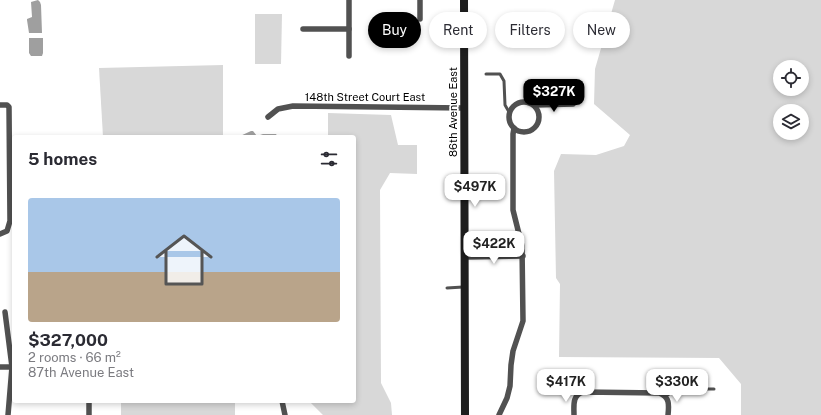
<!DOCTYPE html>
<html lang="en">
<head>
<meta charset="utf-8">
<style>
  :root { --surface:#fff; --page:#f2f2f3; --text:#2b2b33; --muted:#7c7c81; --line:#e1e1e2; --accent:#000 }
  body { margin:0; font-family:"Public Sans",sans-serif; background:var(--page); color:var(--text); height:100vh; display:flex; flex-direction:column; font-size:15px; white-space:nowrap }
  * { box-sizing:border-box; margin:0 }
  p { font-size:13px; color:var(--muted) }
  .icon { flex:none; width:22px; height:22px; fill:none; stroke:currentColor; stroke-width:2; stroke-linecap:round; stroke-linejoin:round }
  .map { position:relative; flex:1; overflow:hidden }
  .drawer { position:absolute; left:12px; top:135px; width:344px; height:268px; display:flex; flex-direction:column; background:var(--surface); border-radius:4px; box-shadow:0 2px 6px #0003 }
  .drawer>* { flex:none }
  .guide { position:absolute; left:368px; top:12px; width:380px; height:36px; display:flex; gap:8px }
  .fabs { position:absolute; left:773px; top:60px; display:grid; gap:8px }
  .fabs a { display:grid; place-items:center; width:36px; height:36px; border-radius:50%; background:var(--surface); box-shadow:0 2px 6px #0003; font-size:20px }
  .price { position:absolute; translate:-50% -34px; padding:0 9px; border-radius:8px; background:#fff; color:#222; font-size:13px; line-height:26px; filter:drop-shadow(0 1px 2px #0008) }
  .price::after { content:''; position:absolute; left:50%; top:24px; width:12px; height:9px; margin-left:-6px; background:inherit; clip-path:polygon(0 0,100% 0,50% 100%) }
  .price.current { background:var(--accent); color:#fff }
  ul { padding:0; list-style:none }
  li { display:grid; align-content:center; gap:8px; height:212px; padding:0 16px }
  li+li { border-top:1px solid var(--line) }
  li span { display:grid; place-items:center; height:124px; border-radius:4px; color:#555 }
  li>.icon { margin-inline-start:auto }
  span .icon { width:72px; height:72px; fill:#fffc; stroke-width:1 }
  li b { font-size:17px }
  h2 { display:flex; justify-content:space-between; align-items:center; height:48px; padding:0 16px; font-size:17px }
  .chip { padding:0 14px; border-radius:18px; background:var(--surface); box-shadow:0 2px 6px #0003; font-size:14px; line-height:36px }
  .chip.current { background:var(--accent); color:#fff }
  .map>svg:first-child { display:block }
  .green { fill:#d8d8d8; fill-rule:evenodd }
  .water { fill:#9f9f9f }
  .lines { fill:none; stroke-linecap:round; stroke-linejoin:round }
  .lane { stroke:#515151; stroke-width:3 }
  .street { stroke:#515151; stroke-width:5.5 }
  .secondary { stroke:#1e1e1e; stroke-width:8 }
  .labels { text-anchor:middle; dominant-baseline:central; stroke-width:3.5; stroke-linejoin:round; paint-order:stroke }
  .street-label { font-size:11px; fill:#000; stroke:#fff }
</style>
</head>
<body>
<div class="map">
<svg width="821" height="415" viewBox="0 0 821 415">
  <rect width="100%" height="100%" fill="#fff"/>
  <!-- green -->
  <g class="green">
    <path d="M 615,0 L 821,0 L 821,415 L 741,415 L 741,384 L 719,358 L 559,357 L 560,284 L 556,278 L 554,171 L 561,154 L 596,155 L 624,146 L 630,135 L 594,104 L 595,69 ZM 780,67 L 802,67 L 802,89 L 780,89 ZM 780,111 L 802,111 L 802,133 L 780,133 Z"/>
    <polygon points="255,14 282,14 281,64 255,64"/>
    <polygon points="223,65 223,137 103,137 99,68"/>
    <polygon points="328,113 391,115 398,145 417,145 417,174 390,173 380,190 381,383 391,403 392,415 323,415 309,401 354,401 354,137 328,137"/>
    <rect x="121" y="401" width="114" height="14"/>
  </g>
  <!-- water -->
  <g class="water">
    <polygon points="38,0 40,2 41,5 42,33 29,33 27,20 27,19 32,17 31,2"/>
    <polygon points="29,38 43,38 43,53 42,56 31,56 29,53"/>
    <polygon points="251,131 253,131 257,136 263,134 276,134 278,137 238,137"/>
  </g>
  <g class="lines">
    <!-- lane -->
    <g class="lane">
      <polyline points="486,74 500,74 504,81 505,105 509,112"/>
      <polyline points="447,288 463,287"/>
      <polyline points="666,396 677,389 714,389"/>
    </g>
    <!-- street -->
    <g class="street">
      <polyline points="420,19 420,0"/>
      <polyline points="303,29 349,29"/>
      <polyline points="349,56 349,0"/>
      <circle cx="524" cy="117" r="15"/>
      <polyline points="0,105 7,105 9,107 10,221 7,231 0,234"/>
      <polyline points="535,105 573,104"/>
      <polyline points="268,117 278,109 293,106 464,108"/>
      <polyline points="465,257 523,256"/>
      <polyline points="5,312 12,367 8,415"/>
      <polyline points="0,367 12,367"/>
      <polyline points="89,401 89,415"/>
      <polyline points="282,401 285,415"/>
      <polyline points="499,415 507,398 510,386 511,365 513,351 523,321 522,246 513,210 513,134 514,128"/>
      <path d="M 574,415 C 574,406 572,395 583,392 L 659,393 C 670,397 669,405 668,415"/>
    </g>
    <!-- secondary -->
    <polyline class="secondary" points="464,0 465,415"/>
  </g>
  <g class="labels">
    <!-- street labels -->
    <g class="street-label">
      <text x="365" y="97">148th Street Court East</text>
      <text transform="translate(453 112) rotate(-90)">86th Avenue East</text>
    </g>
  </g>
</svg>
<div class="fabs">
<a><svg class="icon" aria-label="locate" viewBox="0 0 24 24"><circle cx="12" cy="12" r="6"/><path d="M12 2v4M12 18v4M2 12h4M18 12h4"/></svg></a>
<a><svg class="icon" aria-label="layers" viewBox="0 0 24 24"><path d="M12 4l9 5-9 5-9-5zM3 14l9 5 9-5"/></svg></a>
</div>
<b class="price current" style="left:554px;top:113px">$327K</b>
<b class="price" style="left:475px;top:208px">$497K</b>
<b class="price" style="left:494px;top:265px">$422K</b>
<b class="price" style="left:566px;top:403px">$417K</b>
<b class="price" style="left:677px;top:403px">$330K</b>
<div class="guide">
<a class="chip current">Buy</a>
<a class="chip">Rent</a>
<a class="chip">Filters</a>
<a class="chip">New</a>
</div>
<section class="drawer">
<h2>5 homes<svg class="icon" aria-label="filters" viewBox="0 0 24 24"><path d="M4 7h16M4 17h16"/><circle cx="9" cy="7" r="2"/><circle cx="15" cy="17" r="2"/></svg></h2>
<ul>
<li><span style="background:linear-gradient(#a9c7e8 60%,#b9a48a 0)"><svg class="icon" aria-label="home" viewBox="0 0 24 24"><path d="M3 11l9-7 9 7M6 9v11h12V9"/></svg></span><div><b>$327,000</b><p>2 rooms · 66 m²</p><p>87th Avenue East</p></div></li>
</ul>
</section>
</div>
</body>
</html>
